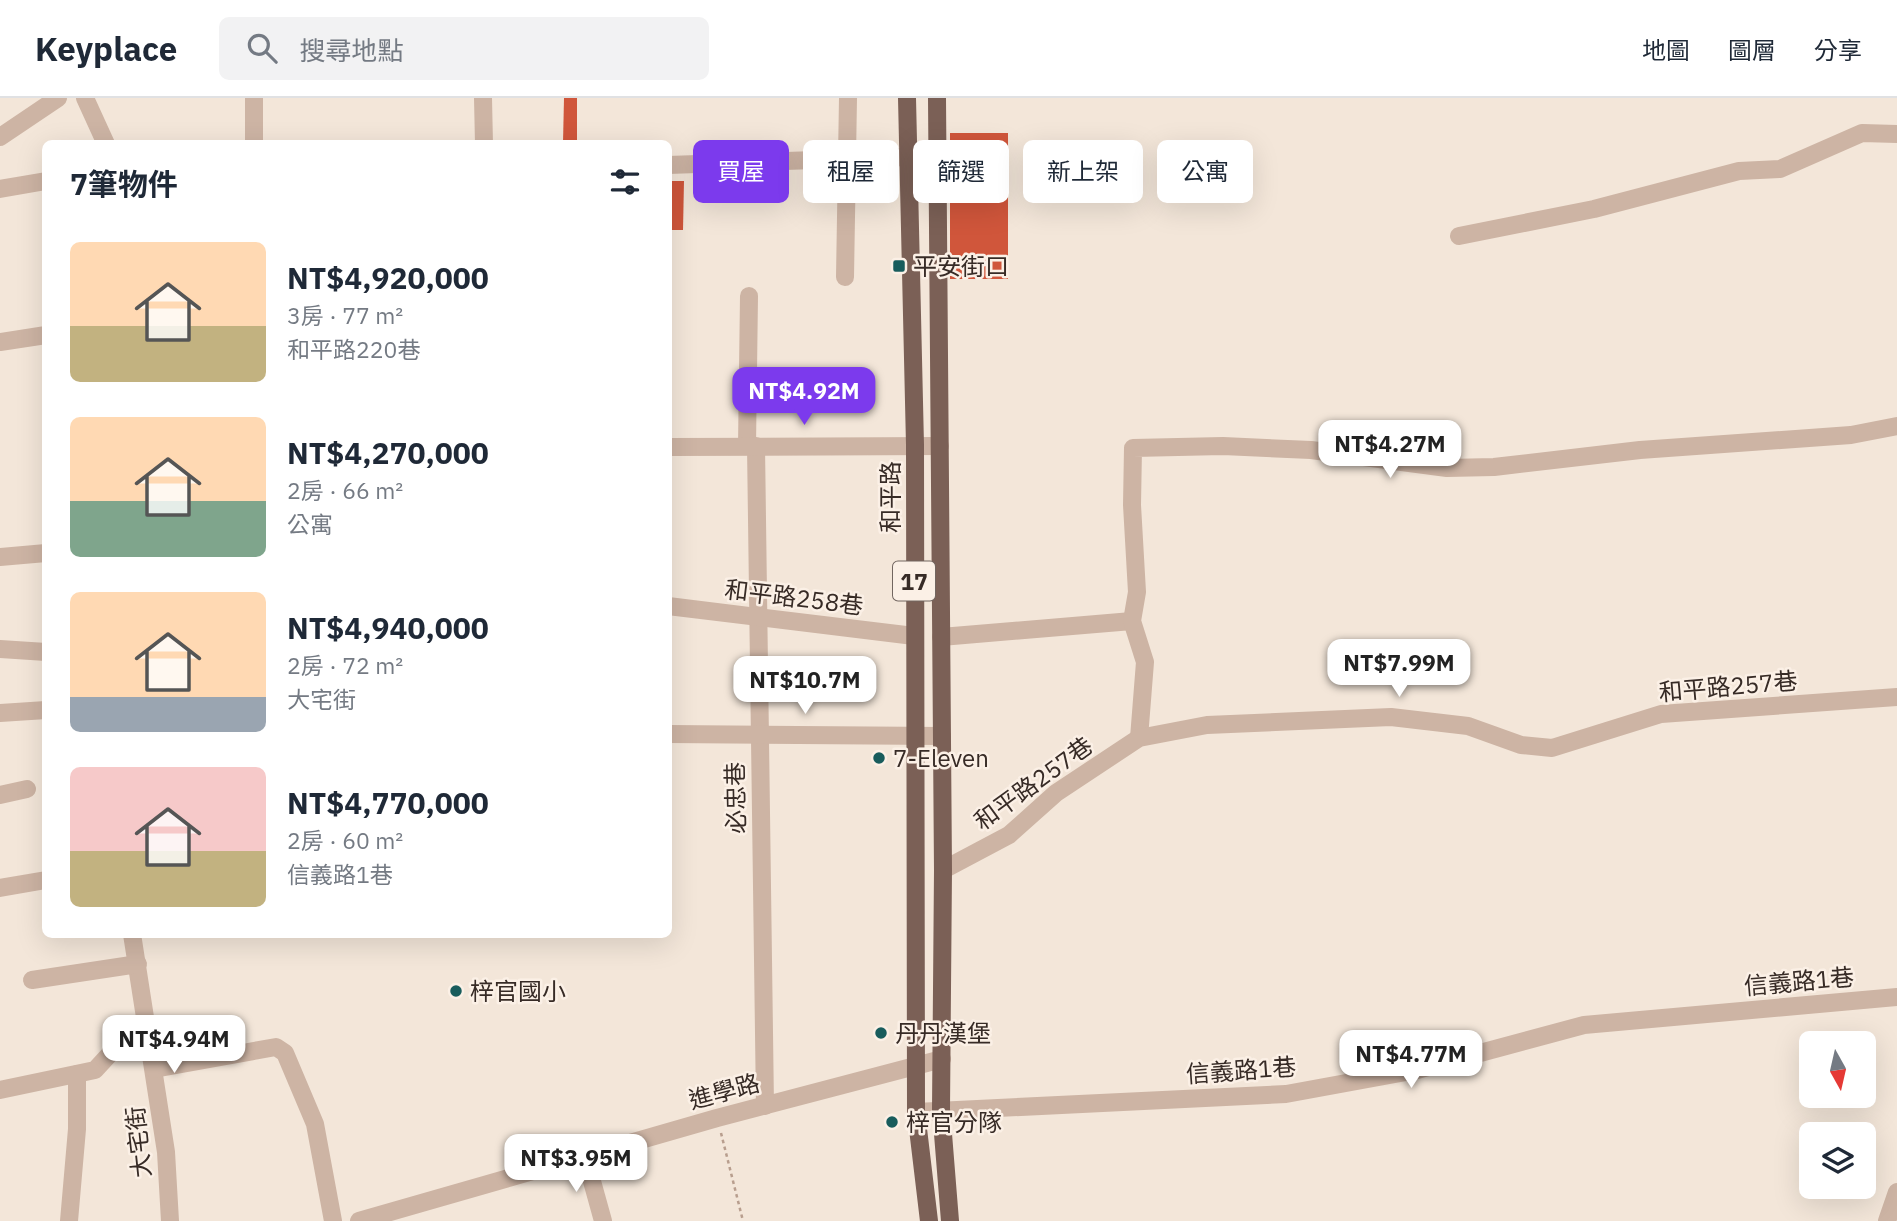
<!DOCTYPE html>
<html lang="zh-TW">
<head>
<meta charset="utf-8">
<style>
  :root { --surface:#fff; --page:#f2f2f3; --text:#1f2937; --muted:#747a83; --line:#e0e1e3; --accent:#7c3aed }
  body { margin:0; font-family:"IBM Plex Sans","Noto Sans TC",sans-serif; background:var(--page); color:var(--text); height:100vh; display:flex; flex-direction:column; font-size:26px; white-space:nowrap }
  * { box-sizing:border-box; margin:0 }
  p { font-size:23px; color:var(--muted) }
  .icon { flex:none; width:38px; height:38px; fill:none; stroke:currentColor; stroke-width:2; stroke-linecap:round; stroke-linejoin:round }
  .map { position:relative; flex:1; overflow:hidden }
  .sheet { position:absolute; left:42px; top:42px; width:630px; height:798px; display:flex; flex-direction:column; background:var(--surface); border-radius:10px; box-shadow:0 7px 28px #0002 }
  .sheet>* { flex:none }
  .guide { position:absolute; left:693px; top:42px; width:665px; height:63px; display:flex; gap:14px }
  .needle { width:46px; rotate:172deg }
  .fabs { position:absolute; left:1799px; top:933px; display:grid; gap:14px }
  .fabs a { display:grid; place-items:center; width:77px; height:77px; border-radius:10px; background:var(--surface); box-shadow:0 7px 28px #0002; font-size:35px }
  .price { position:absolute; translate:-50% -60px; padding:0 16px; border-radius:14px; background:#fff; color:#222; font-size:23px; line-height:46px; filter:drop-shadow(0 2px 4px #0008) }
  .price::after { content:''; position:absolute; left:50%; top:42px; width:21px; height:16px; margin-left:-10px; background:inherit; clip-path:polygon(0 0,100% 0,50% 100%) }
  .price.current { background:var(--accent); color:#fff }
  ul { padding:0; list-style:none }
  li { display:flex; align-items:center; gap:21px; height:175px; padding:0 28px }
  li span { display:grid; place-items:center; flex:none; width:196px; height:140px; border-radius:10px; color:#555 }
  li>.icon { margin-inline-start:auto }
  span .icon { width:84px; height:84px; fill:#fffc; stroke-width:1 }
  li b { font-size:30px }
  h2 { display:flex; justify-content:space-between; align-items:center; height:84px; padding:0 28px; font-size:30px }
  .pill { padding:0 24px; border-radius:10px; background:var(--surface); box-shadow:0 7px 28px #0002; font-size:24px; line-height:63px }
  .pill.current { background:var(--accent); color:#fff }
  header { display:flex; align-items:center; gap:42px; box-sizing:border-box; height:98px; padding:0 35px; background:var(--surface); border-bottom:2px solid var(--line) }
  header strong { font-size:33px }
  nav { display:flex; gap:38px; margin-inline-start:auto; font-size:24px }
  .search { width:490px; height:63px; background:var(--page); display:flex; align-items:center; gap:18px; box-sizing:border-box; padding:0 24px; border-radius:10px; color:var(--muted); font-size:26px }
  .map>svg:first-child { display:block }
  .building { fill:#d0563b }
  .lines { fill:none; stroke-linecap:round; stroke-linejoin:round }
  .path { stroke:#b89e8e; stroke-width:2.5; stroke-dasharray:3.5 3.5; stroke-linecap:butt }
  .minor { stroke:#cdb4a4; stroke-width:18 }
  .major { stroke:#7b6056; stroke-width:18 }
  .poi-dot { fill:#185c5c; stroke:#fbf0e6; stroke-width:2.5 }
  .labels { text-anchor:middle; dominant-baseline:central; stroke-width:5; stroke-linejoin:round; paint-order:stroke }
  .shield { fill:#fbf0e6; stroke:#726660; stroke-width:2 }
  .shield-label { font-size:23px; font-weight:bold; fill:#372b26 }
  .poi-label { font-size:24px; fill:#372b26; stroke:#fbf0e6; text-anchor:start }
  .street-label { font-size:24px; fill:#372b26; stroke:#fbf0e6 }
</style>
</head>
<body>
<header>
<strong>Keyplace</strong>
<div class="search"><svg class="icon" aria-label="search" viewBox="0 0 24 24"><circle cx="10" cy="10" r="6"/><path d="M15 15l6 6"/></svg>搜尋地點</div>
<nav><a>地圖</a><a>圖層</a><a>分享</a></nav>
</header>
<div class="map">
<svg width="1897" height="1123" viewBox="0 0 1897 1123">
  <rect width="100%" height="100%" fill="#f3e6d9"/>
  <!-- building -->
  <g class="building">
    <polygon points="564,0 577,0 577,45 563,45"/>
    <rect x="950" y="35" width="58" height="146"/>
    <polygon points="671,83 684,83 683,132 670,132"/>
  </g>
  <g class="lines">
    <!-- path -->
    <polyline class="path" points="721,1035 743,1123"/>
    <!-- minor -->
    <g class="minor">
      <polyline points="85,0 106,46"/>
      <polyline points="483,0 484,46"/>
      <polyline points="0,39 58,0"/>
      <polyline points="254,46 254,0"/>
      <polyline points="668,67 938,58"/>
      <polyline points="0,91 46,83"/>
      <polyline points="1459,138 1594,111 1739,73 1780,71 1862,35 1897,36"/>
      <polyline points="845,179 848,0"/>
      <polyline points="0,244 46,237"/>
      <polyline points="747,348 749,198"/>
      <polyline points="756,348 765,1008"/>
      <polyline points="668,349 940,348"/>
      <polyline points="0,459 46,455"/>
      <polyline points="668,508 914,538"/>
      <polyline points="941,539 1132,523"/>
      <polyline points="0,551 46,554"/>
      <polyline points="0,615 46,612"/>
      <polyline points="668,636 942,638"/>
      <polyline points="1139,640 1145,564 1132,523 1137,494 1132,407 1133,350 1223,348 1311,352 1447,370 1494,369 1640,352 1851,337 1897,328"/>
      <polyline points="0,697 27,691"/>
      <polyline points="943,772 1009,737 1056,695 1139,640 1207,627 1391,619 1468,628 1521,647 1552,650 1661,616 1897,599"/>
      <polyline points="0,790 46,782"/>
      <polyline points="132,836 166,1054 170,1123"/>
      <polyline points="32,882 138,866"/>
      <polyline points="154,971 276,949 285,955 315,1026 333,1123"/>
      <polyline points="0,992 95,972 130,934 148,930"/>
      <polyline points="916,1014 1286,996 1417,972 1584,927 1897,899"/>
      <polyline points="585,1058 603,1123"/>
      <polyline points="69,1123 77,1031 77,976"/>
      <polyline points="359,1123 717,1020 942,961"/>
      <polyline points="1887,1123 1897,1094"/>
    </g>
    <!-- major -->
    <g class="major">
      <polyline points="907,0 915,347 916,1014 929,1123"/>
      <polyline points="937,0 943,772 941,1011 950,1123"/>
    </g>
  </g>
  <!-- markers -->
  <g class="poi-dot">
    <rect x="892" y="161" width="14" height="14" rx="3.5"/>
    <circle cx="879" cy="660" r="7"/>
    <circle cx="456" cy="893" r="7"/>
    <circle cx="881" cy="935" r="7"/>
    <circle cx="892" cy="1024" r="7"/>
  </g>
  <g class="labels">
    <!-- shield labels -->
    <rect class="shield" x="893" y="463.5" width="42" height="39" rx="5"/>
    <g class="shield-label">
      <text x="914" y="483">17</text>
    </g>
    <!-- poi labels -->
    <g class="poi-label">
      <text x="913" y="168">平安街口</text>
      <text x="893" y="660">7-Eleven</text>
      <text x="470" y="893">梓官國小</text>
      <text x="895" y="935">丹丹漢堡</text>
      <text x="906" y="1024">梓官分隊</text>
    </g>
    <!-- street labels -->
    <g class="street-label">
      <text transform="translate(890 399) rotate(-90)">和平路</text>
      <text transform="translate(794 499) rotate(7)">和平路258巷</text>
      <text transform="translate(1728 588) rotate(-5)">和平路257巷</text>
      <text transform="translate(1033 685) rotate(-36)">和平路257巷</text>
      <text transform="translate(735 700) rotate(-91)">必忠巷</text>
      <text transform="translate(1799 883) rotate(-5)">信義路1巷</text>
      <text transform="translate(1241 972) rotate(-4)">信義路1巷</text>
      <text transform="translate(724 993) rotate(-15)">進學路</text>
      <text transform="translate(138 1044) rotate(-96)">大宅街</text>
    </g>
  </g>
</svg>
<div class="fabs">
<a><svg class="needle" viewBox="-14 -14 28 28"><path d="M0-13l5 13h-10z" fill="#e53935"/><path d="M0 13l5-13h-10z" fill="#747a83"/></svg></a>
<a><svg class="icon" aria-label="layers" viewBox="0 0 24 24"><path d="M12 4l9 5-9 5-9-5zM3 14l9 5 9-5"/></svg></a>
</div>
<b class="price current" style="left:804px;top:329px">NT$4.92M</b>
<b class="price" style="left:1390px;top:382px">NT$4.27M</b>
<b class="price" style="left:1399px;top:601px">NT$7.99M</b>
<b class="price" style="left:805px;top:618px">NT$10.7M</b>
<b class="price" style="left:174px;top:977px">NT$4.94M</b>
<b class="price" style="left:1411px;top:992px">NT$4.77M</b>
<b class="price" style="left:576px;top:1096px">NT$3.95M</b>
<div class="guide">
<a class="pill current">買屋</a>
<a class="pill">租屋</a>
<a class="pill">篩選</a>
<a class="pill">新上架</a>
<a class="pill">公寓</a>
</div>
<section class="sheet">
<h2>7筆物件<svg class="icon" aria-label="filters" viewBox="0 0 24 24"><path d="M4 7h16M4 17h16"/><circle cx="9" cy="7" r="2"/><circle cx="15" cy="17" r="2"/></svg></h2>
<ul>
<li><span style="background:linear-gradient(#ffd9b3 60%,#c2b280 0)"><svg class="icon" aria-label="home" viewBox="0 0 24 24"><path d="M3 11l9-7 9 7M6 9v11h12V9"/></svg></span><div><b>NT$4,920,000</b><p>3房 · 77 m²</p><p>和平路220巷</p></div></li>
<li><span style="background:linear-gradient(#ffd9b3 60%,#7fa58c 0)"><svg class="icon" aria-label="home" viewBox="0 0 24 24"><path d="M3 11l9-7 9 7M6 9v11h12V9"/></svg></span><div><b>NT$4,270,000</b><p>2房 · 66 m²</p><p>公寓</p></div></li>
<li><span style="background:linear-gradient(#ffd9b3 75%,#9aa5b1 0)"><svg class="icon" aria-label="home" viewBox="0 0 24 24"><path d="M3 11l9-7 9 7M6 9v11h12V9"/></svg></span><div><b>NT$4,940,000</b><p>2房 · 72 m²</p><p>大宅街</p></div></li>
<li><span style="background:linear-gradient(#f6c9c9 60%,#c2b280 0)"><svg class="icon" aria-label="home" viewBox="0 0 24 24"><path d="M3 11l9-7 9 7M6 9v11h12V9"/></svg></span><div><b>NT$4,770,000</b><p>2房 · 60 m²</p><p>信義路1巷</p></div></li>
</ul>
</section>
</div>
</body>
</html>
